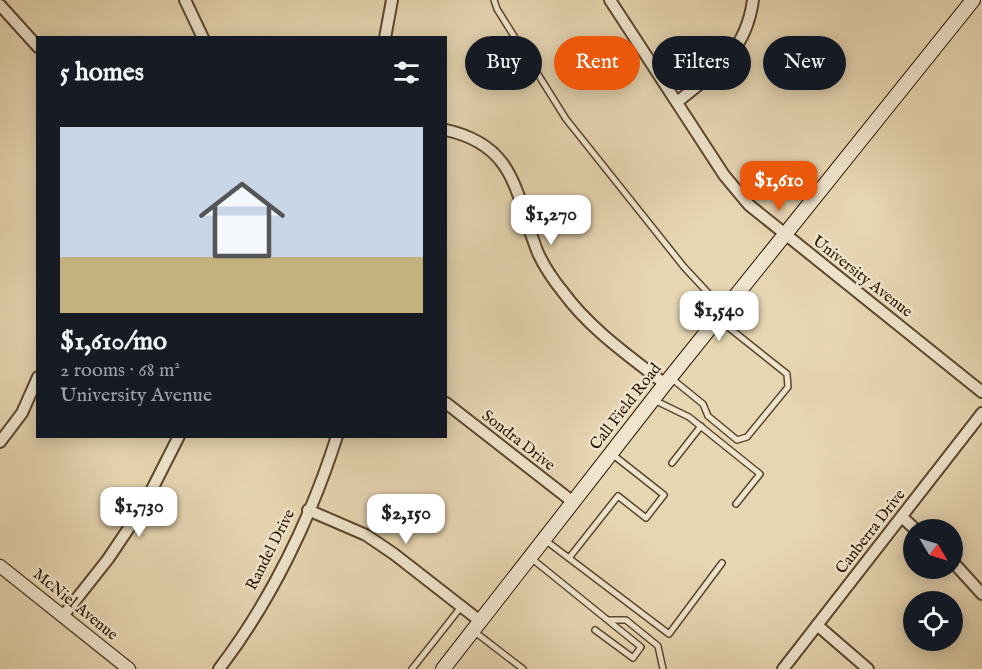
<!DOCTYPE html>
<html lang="en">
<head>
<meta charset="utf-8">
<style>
  :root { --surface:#171b24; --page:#20242c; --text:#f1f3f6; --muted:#9ea1a6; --line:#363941; --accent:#ea580c }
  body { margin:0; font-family:"IM FELL English",serif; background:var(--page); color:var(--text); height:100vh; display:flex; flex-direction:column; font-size:22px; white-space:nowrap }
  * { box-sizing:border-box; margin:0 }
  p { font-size:20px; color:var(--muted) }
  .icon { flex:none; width:33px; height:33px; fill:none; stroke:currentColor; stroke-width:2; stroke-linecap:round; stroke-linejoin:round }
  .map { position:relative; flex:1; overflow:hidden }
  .details { position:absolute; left:36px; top:36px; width:411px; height:402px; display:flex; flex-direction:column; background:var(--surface); border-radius:0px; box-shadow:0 3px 15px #0003 }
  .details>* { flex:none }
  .banner { position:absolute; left:465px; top:36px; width:426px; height:54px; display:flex; gap:12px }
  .needle { width:39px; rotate:128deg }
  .controls { position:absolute; left:903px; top:519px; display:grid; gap:12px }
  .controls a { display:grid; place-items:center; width:60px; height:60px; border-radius:50%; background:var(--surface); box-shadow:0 3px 15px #0003; font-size:30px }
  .price { position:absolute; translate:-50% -51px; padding:0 14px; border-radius:12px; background:#fff; color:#222; font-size:20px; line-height:39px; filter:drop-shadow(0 2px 3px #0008) }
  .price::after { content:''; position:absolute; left:50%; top:36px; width:18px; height:14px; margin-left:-9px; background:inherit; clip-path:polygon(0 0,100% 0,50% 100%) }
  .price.current { background:var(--accent); color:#fff }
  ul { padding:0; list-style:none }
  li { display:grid; align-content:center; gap:12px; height:318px; padding:0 24px }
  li+li { border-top:2px solid var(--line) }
  li span { display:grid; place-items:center; height:186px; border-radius:0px; color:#555 }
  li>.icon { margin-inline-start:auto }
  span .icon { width:108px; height:108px; fill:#fffc; stroke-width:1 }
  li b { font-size:26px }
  h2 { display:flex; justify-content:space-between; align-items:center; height:72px; padding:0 24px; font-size:26px }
  .tag { padding:0 21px; border-radius:27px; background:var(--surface); box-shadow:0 3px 15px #0003; font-size:21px; line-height:54px }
  .tag.current { background:var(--accent); color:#fff }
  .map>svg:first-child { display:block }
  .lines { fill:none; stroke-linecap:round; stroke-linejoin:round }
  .service-casing { stroke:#5b462d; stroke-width:8 }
  .minor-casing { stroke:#5b462d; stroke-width:14 }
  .tertiary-casing { stroke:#5b462d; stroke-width:15 }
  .secondary-casing { stroke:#2c1601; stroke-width:16 }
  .service { stroke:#efe4cd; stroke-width:5 }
  .minor { stroke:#efe4cd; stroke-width:10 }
  .tertiary { stroke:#efe4cd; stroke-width:12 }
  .secondary { stroke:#efe4cd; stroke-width:14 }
  .labels { text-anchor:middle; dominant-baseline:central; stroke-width:5; stroke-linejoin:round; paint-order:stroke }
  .street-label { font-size:16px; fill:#2c1601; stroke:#efe4cd }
</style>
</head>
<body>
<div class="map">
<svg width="982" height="669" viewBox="0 0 982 669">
  <rect width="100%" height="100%" fill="#e7d6b2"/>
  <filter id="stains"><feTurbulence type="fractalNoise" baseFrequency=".00333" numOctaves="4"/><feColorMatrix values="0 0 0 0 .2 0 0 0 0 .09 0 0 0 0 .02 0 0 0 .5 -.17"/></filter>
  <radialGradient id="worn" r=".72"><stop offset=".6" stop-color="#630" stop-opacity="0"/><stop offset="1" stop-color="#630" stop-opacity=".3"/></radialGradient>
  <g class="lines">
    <defs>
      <g id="service">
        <polyline points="494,0 497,9 566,119 684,267 723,309"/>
        <polyline points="671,378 703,404 708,416 737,440 747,437 788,387 787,374 718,319"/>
        <polyline points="654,400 689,417 760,474 736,504"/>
        <polyline points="672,463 701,426"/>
        <polyline points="545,540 669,634 722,563"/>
        <polyline points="531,558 641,647 633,658 595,630"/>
        <polyline points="569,558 618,496 646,518 664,495 612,454"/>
        <polyline points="610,620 626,620 658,646 663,669"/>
        <polyline points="475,632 523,669"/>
        <polyline points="412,669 461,607"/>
      </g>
      <g id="minor">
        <polyline points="185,0 203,38"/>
        <polyline points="610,0 724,175 749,205 982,392"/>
        <polyline points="0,5 38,47"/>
        <polyline points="385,38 392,0"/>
        <path d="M 677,102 C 715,72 746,52 753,0"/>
        <path d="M 446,130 C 518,146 515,196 538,253 C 544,266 554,281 563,292 C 590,329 629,356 665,384"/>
        <polyline points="446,403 573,502"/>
        <polyline points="0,442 22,413 38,377"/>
        <polyline points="308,510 366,535 394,554 480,621"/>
        <polyline points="902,517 916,530"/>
        <polyline points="952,561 982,594"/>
        <polyline points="63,616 108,559 143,507 179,436"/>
        <polyline points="817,625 868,669"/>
        <path d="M 219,669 C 271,601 311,518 337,436"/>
        <polyline points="783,669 982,413"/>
      </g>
      <polyline id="tertiary" points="0,566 129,669"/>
      <polyline id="secondary" points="443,669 665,384 973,0"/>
    </defs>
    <!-- service casing -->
    <use href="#service" class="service-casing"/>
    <!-- minor casing -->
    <use href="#minor" class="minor-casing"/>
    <!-- tertiary casing -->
    <use href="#tertiary" class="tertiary-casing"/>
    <!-- secondary casing -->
    <use href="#secondary" class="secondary-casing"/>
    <!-- service -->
    <use href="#service" class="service"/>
    <!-- minor -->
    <use href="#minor" class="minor"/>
    <!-- tertiary -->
    <use href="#tertiary" class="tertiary"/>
    <!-- secondary -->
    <use href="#secondary" class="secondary"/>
  </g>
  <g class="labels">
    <!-- street labels -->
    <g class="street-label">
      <text transform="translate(862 277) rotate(38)">University Avenue</text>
      <text transform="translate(626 407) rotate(-52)">Call Field Road</text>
      <text transform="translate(518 441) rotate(38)">Sondra Drive</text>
      <text transform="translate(871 532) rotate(-52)">Canberra Drive</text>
      <text transform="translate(271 550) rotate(-63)">Randel Drive</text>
      <text transform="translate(75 605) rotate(39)">McNiel Avenue</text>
    </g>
  </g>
  <rect width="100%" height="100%" filter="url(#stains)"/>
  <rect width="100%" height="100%" fill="url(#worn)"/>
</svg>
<div class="controls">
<a><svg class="needle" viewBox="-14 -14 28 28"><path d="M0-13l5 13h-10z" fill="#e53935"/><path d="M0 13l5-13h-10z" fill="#9ea1a6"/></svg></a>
<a><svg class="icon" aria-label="locate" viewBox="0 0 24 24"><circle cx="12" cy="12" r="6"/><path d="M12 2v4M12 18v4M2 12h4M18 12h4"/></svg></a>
</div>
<b class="price current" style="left:779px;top:212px">$1,610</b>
<b class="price" style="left:551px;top:246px">$1,270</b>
<b class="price" style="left:719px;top:342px">$1,540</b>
<b class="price" style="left:139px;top:538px">$1,730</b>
<b class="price" style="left:406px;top:545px">$2,150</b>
<div class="banner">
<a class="tag">Buy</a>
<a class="tag current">Rent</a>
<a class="tag">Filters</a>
<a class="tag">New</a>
</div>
<section class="details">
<h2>5 homes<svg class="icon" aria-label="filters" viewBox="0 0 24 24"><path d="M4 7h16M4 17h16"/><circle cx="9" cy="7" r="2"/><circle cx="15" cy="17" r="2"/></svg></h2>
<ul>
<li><span style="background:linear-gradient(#c9d6e8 70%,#c2b280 0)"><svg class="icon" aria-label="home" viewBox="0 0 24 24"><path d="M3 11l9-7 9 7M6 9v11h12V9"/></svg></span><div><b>$1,610/mo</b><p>2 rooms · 68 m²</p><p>University Avenue</p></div></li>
</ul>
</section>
</div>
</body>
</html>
